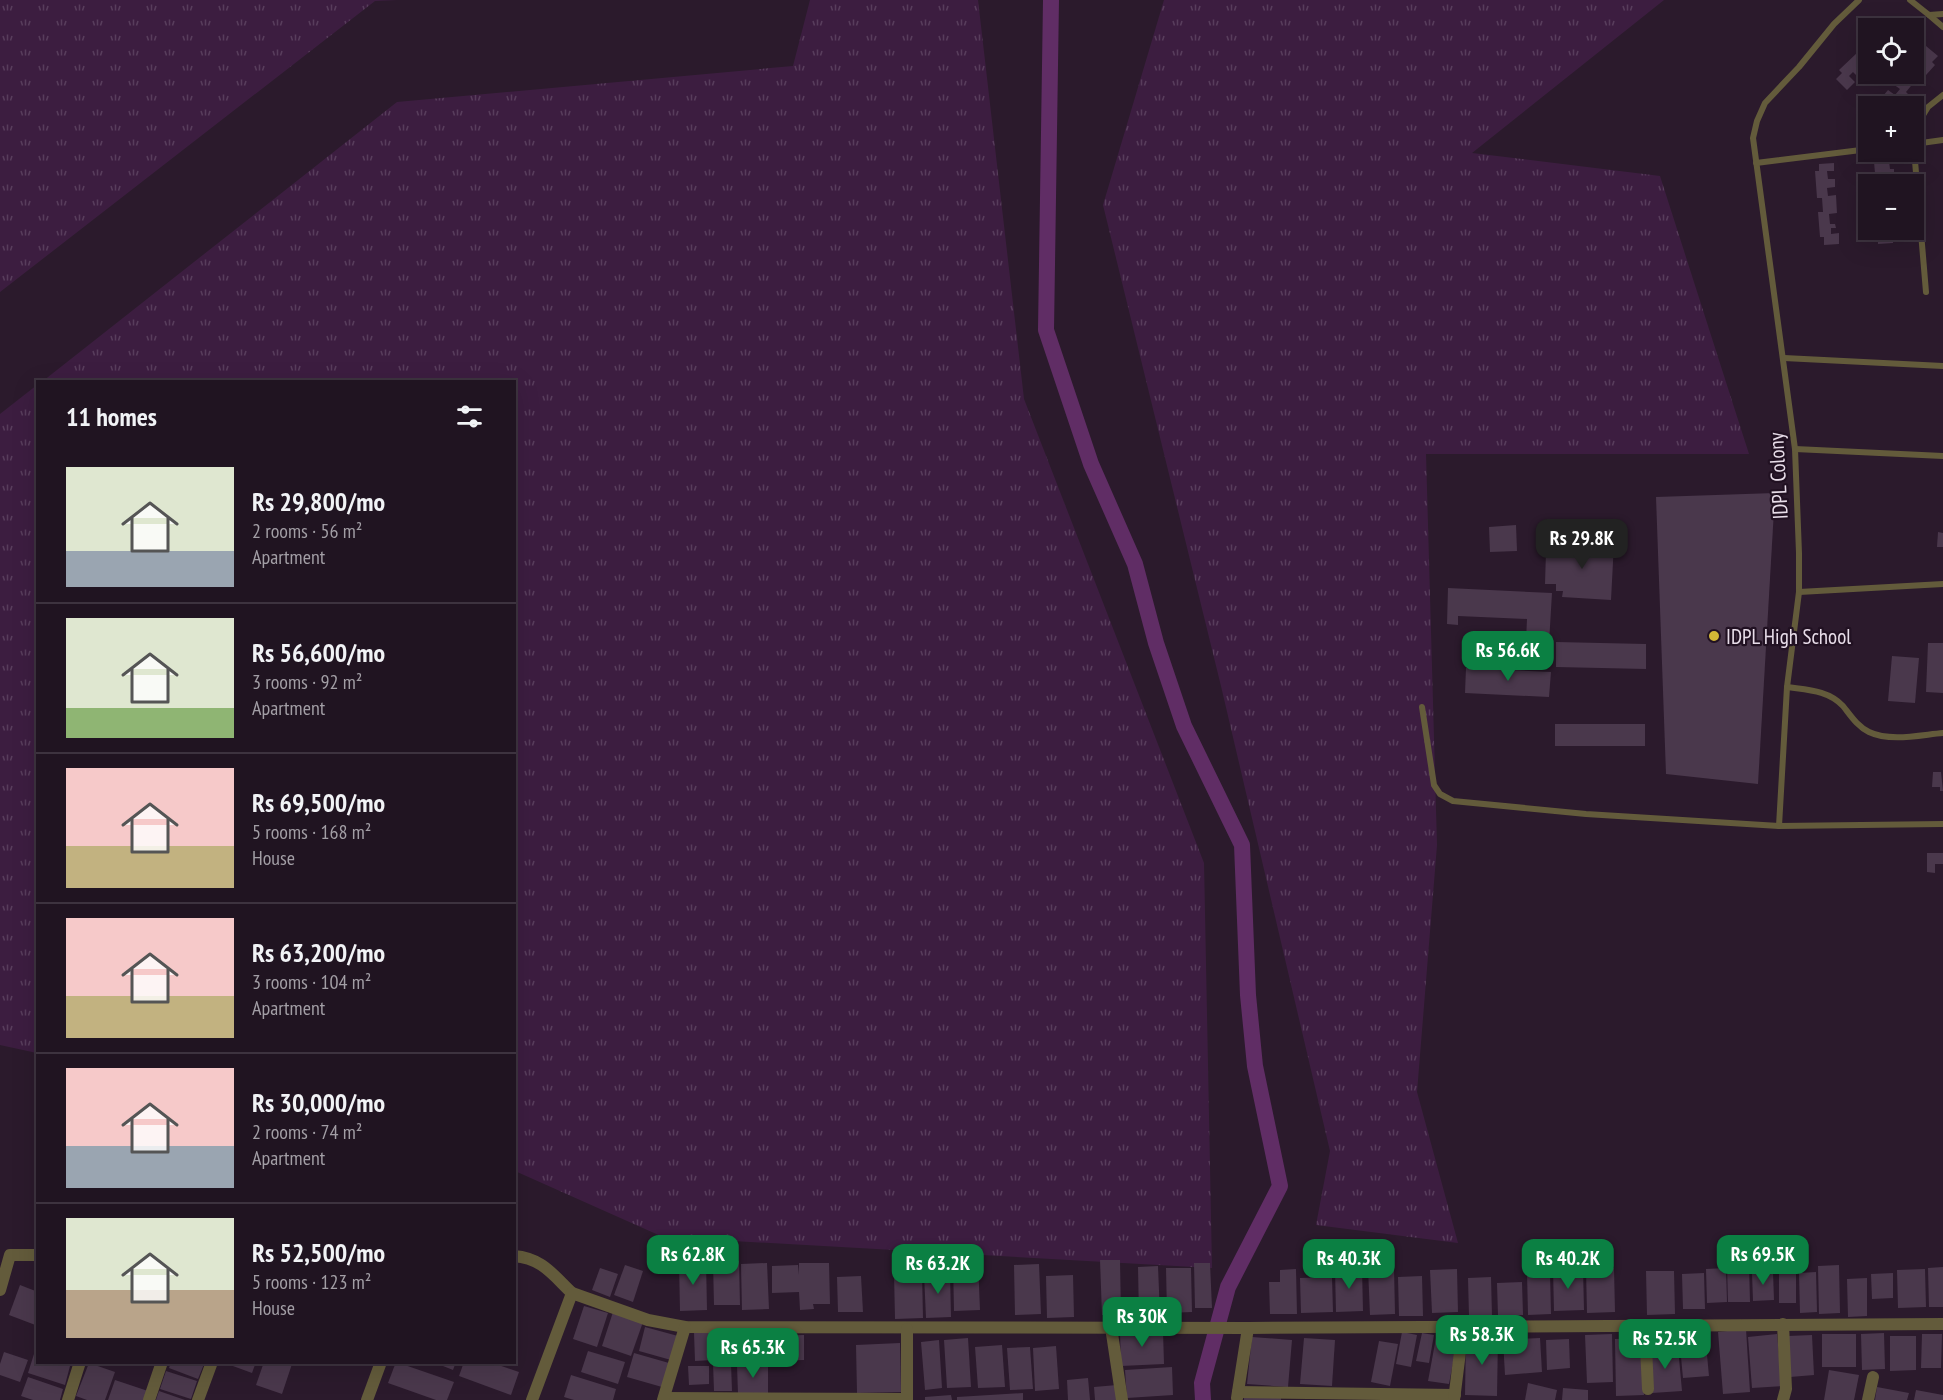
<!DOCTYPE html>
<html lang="en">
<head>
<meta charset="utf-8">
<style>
  :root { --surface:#201421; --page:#2d212e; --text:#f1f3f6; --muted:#a29ea5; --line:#3d333f; --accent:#0b8043 }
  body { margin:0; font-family:"PT Sans Narrow",sans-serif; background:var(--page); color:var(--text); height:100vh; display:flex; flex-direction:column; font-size:22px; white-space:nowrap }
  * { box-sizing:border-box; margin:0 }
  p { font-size:20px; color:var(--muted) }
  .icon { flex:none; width:33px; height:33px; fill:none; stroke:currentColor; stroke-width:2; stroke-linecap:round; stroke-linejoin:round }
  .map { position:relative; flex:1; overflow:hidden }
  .details { position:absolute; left:36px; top:380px; width:480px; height:984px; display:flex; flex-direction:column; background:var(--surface); border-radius:0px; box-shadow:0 6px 24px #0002,0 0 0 2px var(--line) }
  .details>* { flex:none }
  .fabs { position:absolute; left:1858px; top:18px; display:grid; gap:12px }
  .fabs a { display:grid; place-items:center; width:66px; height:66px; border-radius:0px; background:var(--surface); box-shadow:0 6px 24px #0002,0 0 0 2px var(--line); font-size:30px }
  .price { position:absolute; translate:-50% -51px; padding:0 14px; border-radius:12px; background:var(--accent); color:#fff; font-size:20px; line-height:39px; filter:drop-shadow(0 2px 3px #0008) }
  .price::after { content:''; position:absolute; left:50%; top:36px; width:18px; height:14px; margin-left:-9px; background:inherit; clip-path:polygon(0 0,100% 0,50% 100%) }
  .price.current { background:#222; color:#fff }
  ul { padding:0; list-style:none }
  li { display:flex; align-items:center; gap:18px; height:150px; padding:0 30px }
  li+li { border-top:2px solid var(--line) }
  li span { display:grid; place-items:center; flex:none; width:168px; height:120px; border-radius:0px; color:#555 }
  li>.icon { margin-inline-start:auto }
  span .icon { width:72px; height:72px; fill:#fffc; stroke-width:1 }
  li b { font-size:26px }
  h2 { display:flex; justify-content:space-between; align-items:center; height:72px; padding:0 30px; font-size:26px }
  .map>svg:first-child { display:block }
  .grass { fill:url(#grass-tufts) }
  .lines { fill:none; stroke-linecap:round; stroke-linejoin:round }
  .canal { stroke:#602d65; stroke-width:16 }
  .building { fill:#4a384c }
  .lane { stroke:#635b3b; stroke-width:6 }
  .street { stroke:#635b3b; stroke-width:12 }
  .poi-dot { fill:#d2b736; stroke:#211122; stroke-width:2 }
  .labels { text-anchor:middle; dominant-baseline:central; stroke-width:4.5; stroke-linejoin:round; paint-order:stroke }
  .street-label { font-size:21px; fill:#e8dde9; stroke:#211122 }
  .poi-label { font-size:21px; fill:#e8dde9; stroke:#211122; text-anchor:start }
</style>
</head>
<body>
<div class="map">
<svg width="1943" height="1400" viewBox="0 0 1943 1400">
  <defs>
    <pattern id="grass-tufts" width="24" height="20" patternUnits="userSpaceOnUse" patternTransform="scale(1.5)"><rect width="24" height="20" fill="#3c1d40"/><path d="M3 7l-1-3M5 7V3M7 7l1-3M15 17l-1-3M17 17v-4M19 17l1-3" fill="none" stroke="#583d5c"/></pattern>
  </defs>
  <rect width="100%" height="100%" fill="#2b1a2c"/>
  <!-- grass -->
  <g class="grass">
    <polygon points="0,0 397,0 375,1 0,292"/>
    <polygon points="810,0 978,0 1024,399 1204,863 1212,1268 663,1237 515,1171 514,381 43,381 397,102 793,66"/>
    <polygon points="1164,0 1664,0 1472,153 1660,176 1749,454 1426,454 1437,845 1417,1092 1458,1243 1316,1225 1330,1151 1221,686 1103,205"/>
    <polygon points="37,385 37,1053 0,1045 0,414"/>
  </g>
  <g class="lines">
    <!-- canal -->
    <polyline class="canal" points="1051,0 1046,330 1091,464 1135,564 1156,643 1184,726 1242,845 1248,995 1255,1066 1280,1186 1228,1287 1202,1383 1203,1400"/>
  </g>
  <!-- building -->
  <g class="building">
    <polygon points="1895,22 1902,28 1882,28 1887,24 1890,27"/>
    <polygon points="1926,46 1938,56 1932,62 1935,65 1918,84 1915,81 1906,92 1909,95 1899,106 1884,106 1888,101 1883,96 1888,90 1895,95 1900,89 1893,84 1902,74 1914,74 1919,67 1915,64 1917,61 1921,64 1925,60 1919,55"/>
    <polygon points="1869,48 1869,68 1864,62 1856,70 1859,73 1857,76 1853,72 1849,76 1855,82 1847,90 1836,79 1842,73 1839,70 1858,52 1861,56"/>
    <polygon points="1889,161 1890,169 1894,169 1894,184 1883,184 1883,182 1878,182 1878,178 1883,178 1882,172 1875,173 1874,162"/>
    <polygon points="1834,163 1834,171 1827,171 1828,179 1835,179 1835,187 1827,188 1828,196 1836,195 1837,213 1829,214 1830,224 1835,224 1836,228 1831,228 1831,234 1839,233 1839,244 1824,245 1824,237 1820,237 1818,212 1823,212 1822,198 1817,198 1815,171 1819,171 1819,164"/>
    <polygon points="1885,230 1897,230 1897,235 1893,235 1893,243 1878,244 1878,235 1885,235"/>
    <polygon points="1775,493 1758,784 1666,774 1656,497"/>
    <polygon points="1516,525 1517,551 1490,552 1489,527"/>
    <polygon points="1938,532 1943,533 1943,547 1937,547"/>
    <polygon points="1563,540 1614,543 1611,600 1562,597 1563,591 1556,591 1556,584 1545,584 1546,551 1563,552"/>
    <polygon points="1448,588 1552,593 1549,643 1526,641 1527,619 1458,616 1458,625 1447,624"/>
    <polygon points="1556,642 1646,644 1646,669 1556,667"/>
    <polygon points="1928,643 1943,643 1943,693 1926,692"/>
    <polygon points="1892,656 1919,658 1915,703 1888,701"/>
    <polygon points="1466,668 1551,672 1549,697 1465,693"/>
    <rect x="1555" y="724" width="90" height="22"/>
    <polygon points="1933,772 1941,772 1943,791 1940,791 1940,787 1932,787"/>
    <polygon points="1927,853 1943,853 1943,864 1935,864 1935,873 1927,872"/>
    <polygon points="706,1260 707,1310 680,1311 679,1261"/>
    <polygon points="1100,1260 1120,1260 1121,1315 1102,1315"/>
    <polygon points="739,1261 740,1305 714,1305 713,1262"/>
    <polygon points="978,1261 980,1310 954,1311 953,1262"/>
    <polygon points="767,1263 769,1309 742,1310 741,1264"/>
    <polygon points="799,1263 829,1263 830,1304 813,1304 814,1309 800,1310 799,1292 772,1293 772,1266 798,1265 799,1275"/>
    <polygon points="1194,1263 1210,1263 1212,1308 1195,1308"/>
    <polygon points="1039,1264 1041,1314 1015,1315 1014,1265"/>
    <polygon points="1749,1264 1750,1302 1728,1302 1727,1265"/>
    <polygon points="625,1265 643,1271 633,1302 614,1295"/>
    <polygon points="1839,1265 1840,1313 1819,1314 1818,1266"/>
    <polygon points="1158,1266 1160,1315 1139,1316 1138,1267"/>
    <polygon points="1394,1267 1395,1314 1370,1315 1368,1268"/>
    <polygon points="1943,1267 1943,1307 1929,1307 1928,1268"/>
    <polygon points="600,1268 618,1274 610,1297 592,1290"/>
    <polygon points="1166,1268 1191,1268 1192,1312 1167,1313"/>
    <polygon points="1362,1268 1363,1311 1336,1312 1335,1269"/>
    <polygon points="1583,1268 1584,1310 1554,1311 1553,1269"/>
    <polygon points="1614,1268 1615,1312 1587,1313 1586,1269"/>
    <polygon points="1726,1268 1727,1302 1707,1303 1706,1269"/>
    <polygon points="1296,1269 1297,1314 1270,1314 1269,1282 1280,1282 1280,1270"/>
    <polygon points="1457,1269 1458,1312 1432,1313 1430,1270"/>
    <polygon points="1925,1269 1926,1307 1898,1308 1897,1270"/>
    <polygon points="1646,1271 1674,1271 1675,1314 1647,1315"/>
    <polygon points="1527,1272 1550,1272 1551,1314 1528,1315"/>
    <polygon points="1773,1272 1774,1300 1753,1301 1752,1273"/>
    <polygon points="1796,1272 1796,1303 1779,1303 1779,1273"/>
    <polygon points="1816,1272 1817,1312 1800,1313 1799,1273"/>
    <polygon points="894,1273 922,1273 923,1318 895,1319"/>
    <polygon points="950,1273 951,1317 926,1318 924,1274"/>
    <polygon points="1704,1273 1705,1309 1683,1309 1682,1274"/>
    <polygon points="1893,1273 1893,1298 1872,1299 1871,1274"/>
    <polygon points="1073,1275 1074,1317 1047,1318 1046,1276"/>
    <polygon points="861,1276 863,1312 838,1312 837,1277"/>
    <polygon points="1422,1276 1423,1316 1399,1316 1398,1277"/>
    <polygon points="1332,1277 1333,1312 1301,1313 1300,1278"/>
    <polygon points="1491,1277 1492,1316 1469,1316 1468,1278"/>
    <polygon points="1867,1278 1867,1316 1848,1317 1847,1279"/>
    <polygon points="1522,1282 1523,1315 1498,1316 1497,1283"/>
    <polygon points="20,1285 38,1292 38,1326 9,1315"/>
    <polygon points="584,1306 608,1313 597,1347 573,1339"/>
    <polygon points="613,1312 643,1322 631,1356 602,1346"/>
    <polygon points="645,1327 678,1336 671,1360 639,1351"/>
    <polygon points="1746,1329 1750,1392 1723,1394 1718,1332"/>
    <polygon points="1163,1331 1164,1364 1121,1366 1120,1332"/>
    <polygon points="712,1332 713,1360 695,1361 694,1333"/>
    <polygon points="750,1332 751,1361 720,1362 719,1333"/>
    <polygon points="1402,1332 1417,1335 1411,1367 1396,1364"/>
    <polygon points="1422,1333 1434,1335 1429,1363 1416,1361"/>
    <polygon points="1884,1333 1885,1369 1862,1370 1861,1334"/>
    <polygon points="753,1334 769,1334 769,1361 753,1362"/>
    <polygon points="1612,1334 1613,1382 1587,1383 1585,1335"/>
    <polygon points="1705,1334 1709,1376 1683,1378 1679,1336"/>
    <polygon points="1777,1334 1782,1386 1752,1388 1748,1337"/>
    <rect x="1822" y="1334" width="34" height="33"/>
    <polygon points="1922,1334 1942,1334 1941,1368 1921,1368"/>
    <polygon points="804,1335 804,1360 773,1361 772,1336"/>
    <polygon points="1812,1335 1814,1375 1790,1377 1788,1336"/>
    <polygon points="1890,1336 1916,1336 1916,1370 1890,1371"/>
    <polygon points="1252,1337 1292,1340 1288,1387 1247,1384"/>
    <polygon points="1466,1337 1498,1337 1497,1396 1465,1395"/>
    <polygon points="968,1338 971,1387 947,1388 944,1340"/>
    <polygon points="1304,1338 1335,1340 1332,1386 1300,1384"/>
    <polygon points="1436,1338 1457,1342 1449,1384 1428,1381"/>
    <polygon points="1540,1338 1542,1372 1505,1375 1503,1340"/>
    <polygon points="1642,1338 1644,1395 1616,1396 1615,1339"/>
    <polygon points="1569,1339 1570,1368 1547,1370 1546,1340"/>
    <polygon points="939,1340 942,1388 925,1390 921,1342"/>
    <polygon points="1379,1341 1398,1344 1390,1386 1371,1382"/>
    <polygon points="900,1343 901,1392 857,1393 856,1345"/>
    <polygon points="1002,1345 1005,1387 978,1388 975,1347"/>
    <polygon points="1056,1346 1059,1389 1035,1391 1033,1348"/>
    <polygon points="1030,1347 1033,1389 1010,1390 1007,1348"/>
    <polygon points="1678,1347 1682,1391 1652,1393 1649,1349"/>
    <polygon points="588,1351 625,1362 618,1384 581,1372"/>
    <polygon points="4,1352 28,1360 20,1382 0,1375 0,1364"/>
    <polygon points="634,1353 669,1363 662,1387 627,1377"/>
    <polygon points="34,1354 38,1356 38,1362 57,1362 70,1366 65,1385 28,1373"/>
    <polygon points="171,1362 199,1362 204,1364 198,1379 169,1368"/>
    <polygon points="222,1362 256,1362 252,1373"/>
    <polygon points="264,1362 285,1362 292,1364 282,1394 256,1385"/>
    <polygon points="396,1362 454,1382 447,1400 436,1400 388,1383"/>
    <polygon points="433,1362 456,1362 453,1370"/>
    <polygon points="464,1362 490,1362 519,1372 511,1395 459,1376"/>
    <polygon points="89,1363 115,1372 105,1400 87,1400 76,1396"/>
    <polygon points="713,1363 731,1363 732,1391 714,1391"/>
    <polygon points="768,1364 768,1393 738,1394 737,1365"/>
    <polygon points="688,1366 709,1366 709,1384 689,1385"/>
    <polygon points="1172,1367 1173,1395 1127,1398 1125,1370"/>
    <polygon points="1829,1370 1859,1375 1854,1400 1824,1400"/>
    <polygon points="166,1371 197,1381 191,1399 160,1389"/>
    <polygon points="571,1375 616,1389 613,1400 574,1400 564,1397"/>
    <polygon points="28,1377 63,1389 60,1400 33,1400 21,1396"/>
    <polygon points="1088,1378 1090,1400 1068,1400 1067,1380"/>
    <polygon points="115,1380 148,1391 145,1400 108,1400"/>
    <polygon points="1528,1383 1557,1390 1555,1400 1525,1400"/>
    <polygon points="1117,1385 1118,1400 1095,1400 1094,1387"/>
    <polygon points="1877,1387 1909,1393 1907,1400 1875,1400"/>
    <polygon points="1563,1388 1588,1390 1588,1400 1562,1400"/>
    <polygon points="1916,1390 1943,1395 1943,1400 1914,1400"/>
    <polygon points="159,1391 185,1400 156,1400"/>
    <polygon points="1023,1393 1023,1400 957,1400 957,1397"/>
    <polygon points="951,1395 952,1400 925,1400 925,1397"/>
    <rect x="1244" y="1397" width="37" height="3"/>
  </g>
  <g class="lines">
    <!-- lane -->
    <g class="lane">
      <polyline points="1859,0 1834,24 1799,67 1765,103 1757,121 1753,138 1795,449 1799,553 1799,592 1787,687 1779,826 1943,824"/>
      <polyline points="1910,0 1929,15 1943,14"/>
      <polyline points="1929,15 1943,27"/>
      <polyline points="1914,130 1928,107 1943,95"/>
      <polyline points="1914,144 1943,140"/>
      <polyline points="1914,149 1926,292"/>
      <polyline points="1756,163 1869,149"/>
      <polyline points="1784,358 1943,366"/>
      <polyline points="1795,449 1943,456"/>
      <polyline points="1799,592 1943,584"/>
      <path d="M 1787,687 C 1807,690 1828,690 1843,706 C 1851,716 1857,726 1869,732 C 1890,742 1920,735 1943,733"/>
      <polyline points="1422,707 1434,785 1440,794 1453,801 1586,814 1779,826"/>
    </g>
    <!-- street -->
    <g class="street">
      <path d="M 514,1256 C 542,1258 553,1275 572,1293"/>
      <polyline points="0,1290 10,1255 38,1255"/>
      <polyline points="1783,1324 1786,1389 1783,1400"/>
      <polyline points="1645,1326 1648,1389"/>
      <polyline points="1111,1327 1122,1400"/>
      <polyline points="1238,1392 1455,1395"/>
      <polyline points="664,1398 907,1399"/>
      <polyline points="1237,1398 1248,1328"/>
      <polyline points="68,1400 80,1362"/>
      <polyline points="149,1400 162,1362"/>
      <polyline points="198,1400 212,1362"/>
      <polyline points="367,1400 381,1362"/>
      <polyline points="532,1400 572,1293 648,1320 685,1327 1248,1328 1943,1324"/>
      <polyline points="663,1400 685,1327"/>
      <polyline points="907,1400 907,1329"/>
      <polyline points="1454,1400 1463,1328"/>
      <polyline points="1868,1400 1873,1377"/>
    </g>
  </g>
  <!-- markers -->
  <circle class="poi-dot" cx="1714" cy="636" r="6"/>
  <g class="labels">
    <!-- street labels -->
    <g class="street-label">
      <text transform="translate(1778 476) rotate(-93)">IDPL Colony</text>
    </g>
    <!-- poi labels -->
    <g class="poi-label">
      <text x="1726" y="636">IDPL High School</text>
    </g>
  </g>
</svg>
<div class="fabs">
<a><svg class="icon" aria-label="locate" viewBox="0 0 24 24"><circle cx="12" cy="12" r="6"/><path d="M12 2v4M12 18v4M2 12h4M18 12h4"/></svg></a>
<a>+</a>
<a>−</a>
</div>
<b class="price current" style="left:1582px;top:570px">Rs 29.8K</b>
<b class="price" style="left:1508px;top:682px">Rs 56.6K</b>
<b class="price" style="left:693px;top:1286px">Rs 62.8K</b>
<b class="price" style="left:1763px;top:1286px">Rs 69.5K</b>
<b class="price" style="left:1349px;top:1290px">Rs 40.3K</b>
<b class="price" style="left:1568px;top:1290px">Rs 40.2K</b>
<b class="price" style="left:938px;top:1295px">Rs 63.2K</b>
<b class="price" style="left:1142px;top:1348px">Rs 30K</b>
<b class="price" style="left:1482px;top:1366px">Rs 58.3K</b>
<b class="price" style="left:1665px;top:1370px">Rs 52.5K</b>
<b class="price" style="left:753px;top:1379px">Rs 65.3K</b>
<section class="details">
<h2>11 homes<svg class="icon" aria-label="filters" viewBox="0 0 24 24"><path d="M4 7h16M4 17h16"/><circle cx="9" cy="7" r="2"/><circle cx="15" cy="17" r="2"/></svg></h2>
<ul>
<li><span style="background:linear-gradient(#dfe7d0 70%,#9aa5b1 0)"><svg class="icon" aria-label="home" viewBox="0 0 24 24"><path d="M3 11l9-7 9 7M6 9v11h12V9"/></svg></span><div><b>Rs 29,800/mo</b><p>2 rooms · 56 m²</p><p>Apartment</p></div></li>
<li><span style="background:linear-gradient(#dfe7d0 75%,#8fb573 0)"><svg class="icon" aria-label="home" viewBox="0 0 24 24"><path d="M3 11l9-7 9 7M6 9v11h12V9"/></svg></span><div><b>Rs 56,600/mo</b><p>3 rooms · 92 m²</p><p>Apartment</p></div></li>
<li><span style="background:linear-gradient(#f6c9c9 65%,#c2b280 0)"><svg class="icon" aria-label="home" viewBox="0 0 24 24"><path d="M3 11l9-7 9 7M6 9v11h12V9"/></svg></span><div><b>Rs 69,500/mo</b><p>5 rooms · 168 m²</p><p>House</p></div></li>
<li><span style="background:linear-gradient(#f6c9c9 65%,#c2b280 0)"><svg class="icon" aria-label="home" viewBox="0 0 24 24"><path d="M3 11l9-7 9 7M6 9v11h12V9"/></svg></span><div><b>Rs 63,200/mo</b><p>3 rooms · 104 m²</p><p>Apartment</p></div></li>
<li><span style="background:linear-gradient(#f6c9c9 65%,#9aa5b1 0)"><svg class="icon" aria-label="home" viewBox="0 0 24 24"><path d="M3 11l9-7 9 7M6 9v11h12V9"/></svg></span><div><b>Rs 30,000/mo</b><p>2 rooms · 74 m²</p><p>Apartment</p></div></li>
<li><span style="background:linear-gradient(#dfe7d0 60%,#b9a48a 0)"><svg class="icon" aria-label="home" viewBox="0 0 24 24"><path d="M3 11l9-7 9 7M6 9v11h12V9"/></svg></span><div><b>Rs 52,500/mo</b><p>5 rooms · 123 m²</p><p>House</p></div></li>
</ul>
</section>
</div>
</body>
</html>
